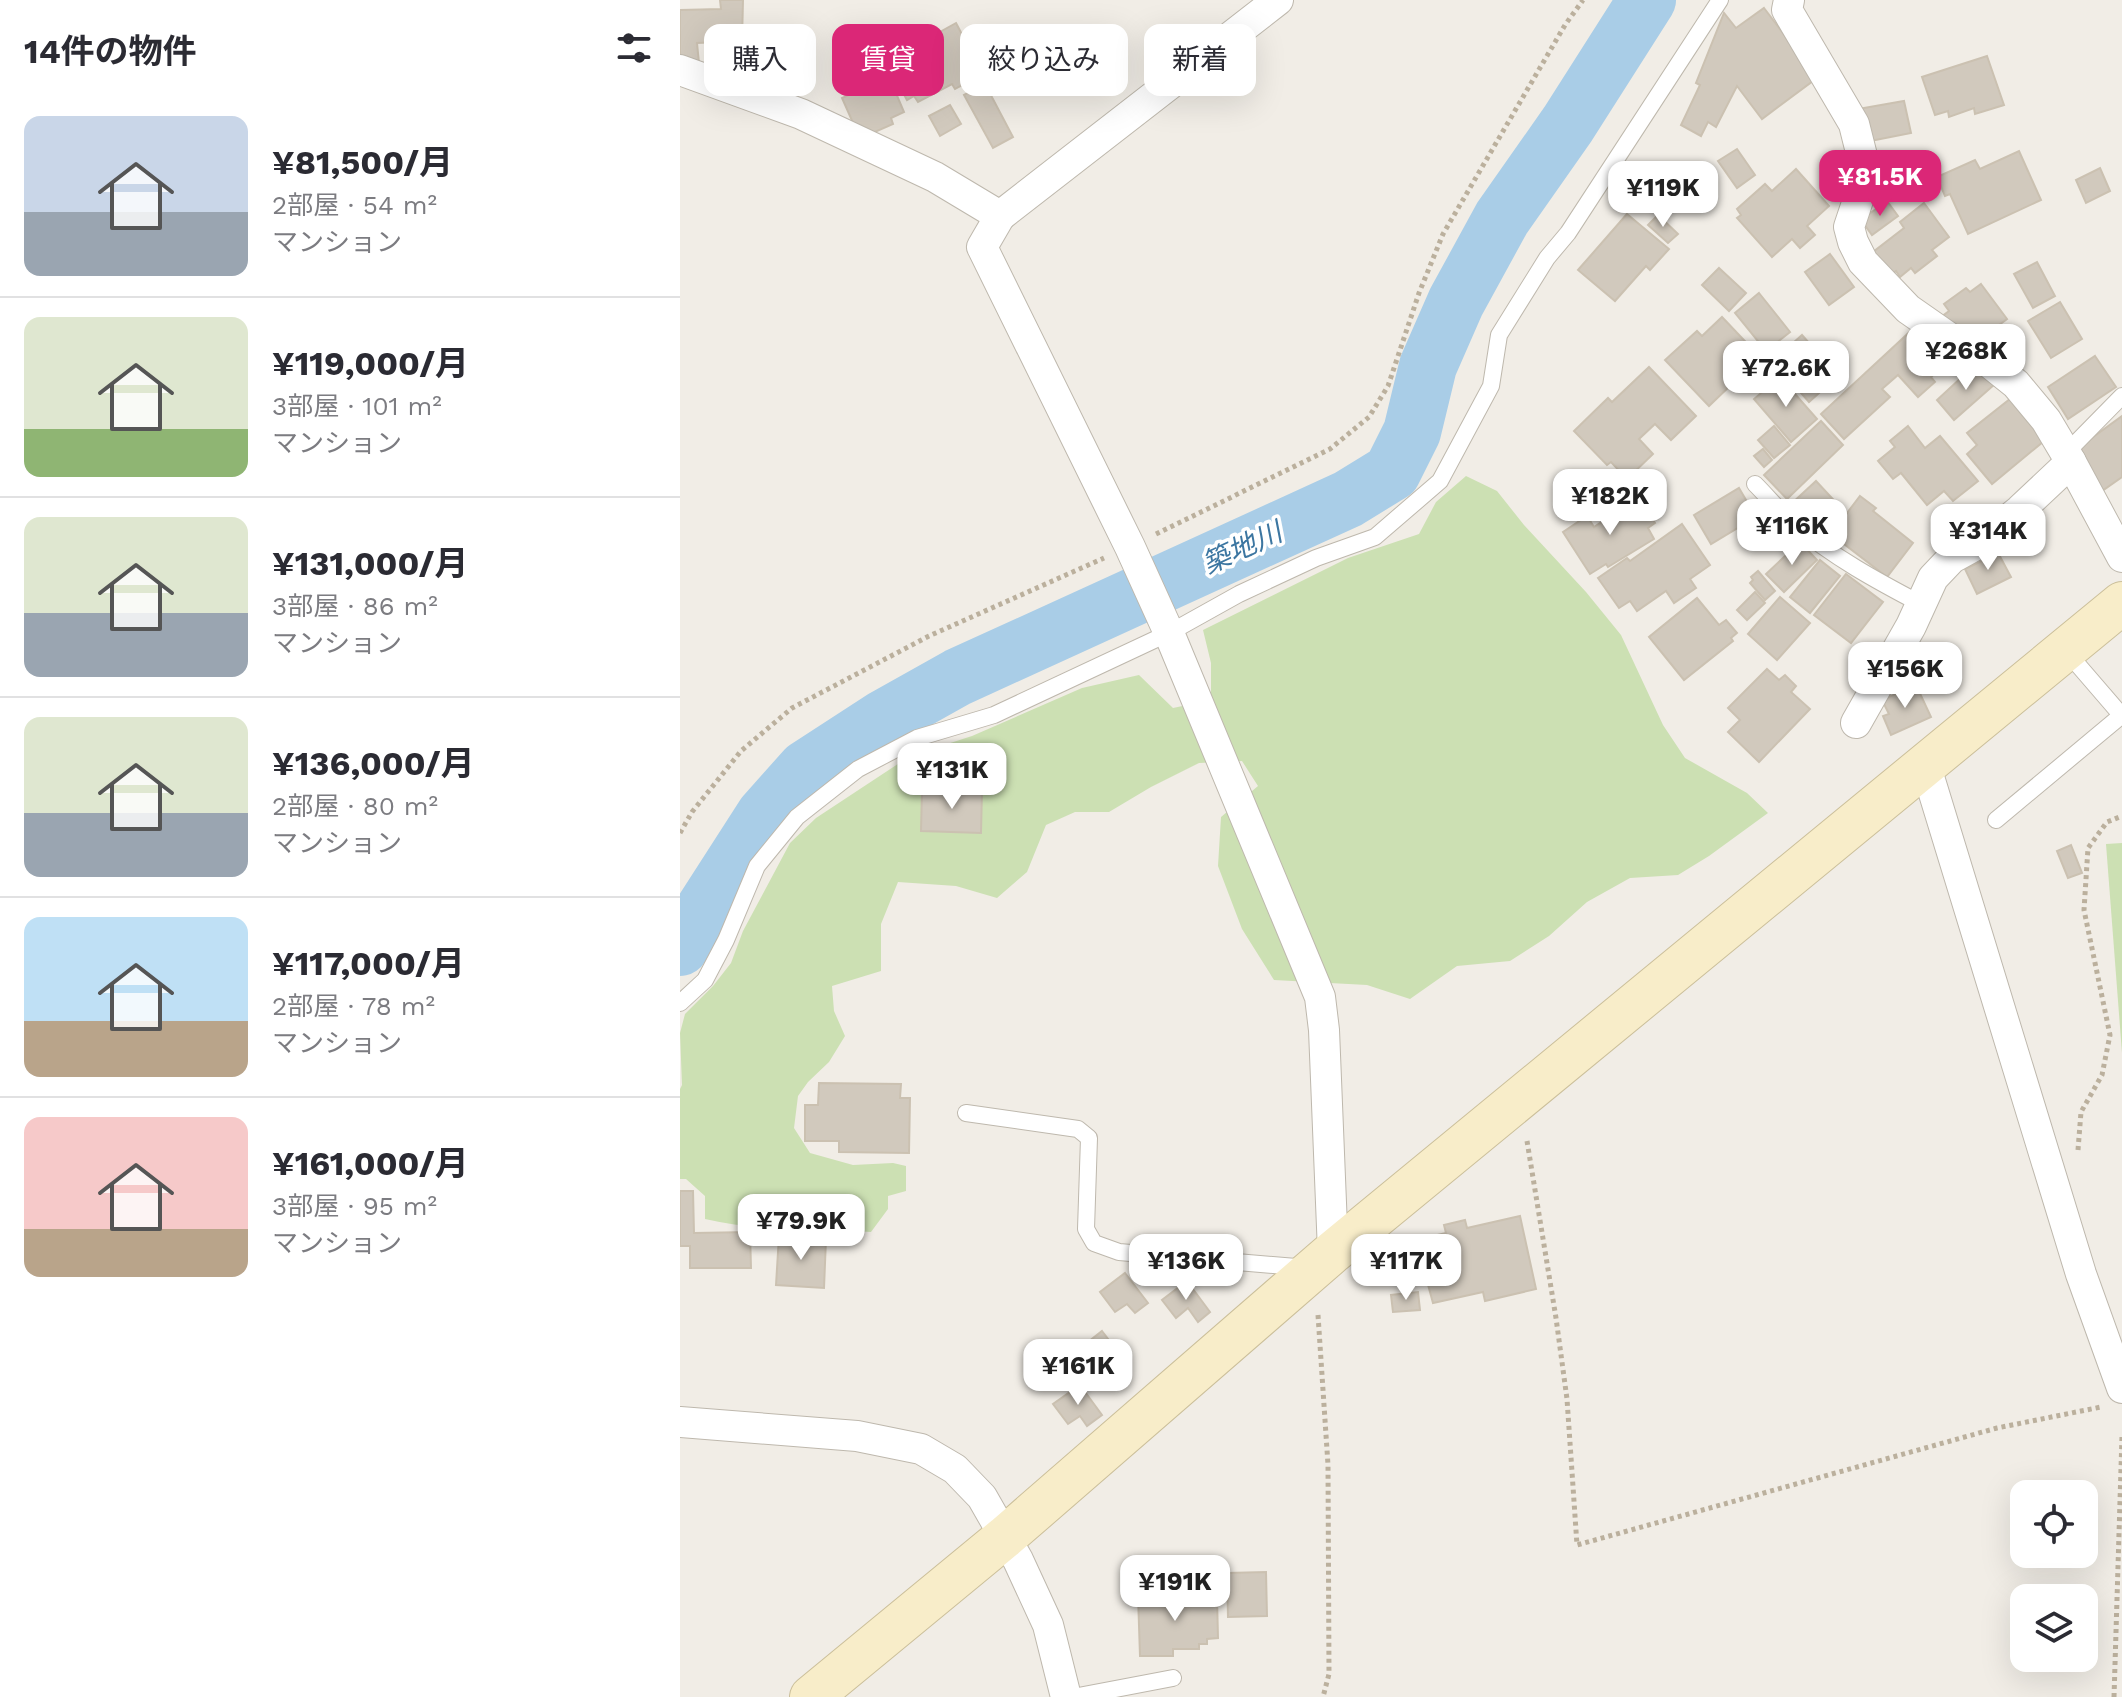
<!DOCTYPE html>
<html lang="ja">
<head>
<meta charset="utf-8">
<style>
  :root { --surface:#fff; --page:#f2f2f3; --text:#2b2b33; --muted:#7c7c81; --line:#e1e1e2; --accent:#db2777 }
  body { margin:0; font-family:"Work Sans","Noto Sans JP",sans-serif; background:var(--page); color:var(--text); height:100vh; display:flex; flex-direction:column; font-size:30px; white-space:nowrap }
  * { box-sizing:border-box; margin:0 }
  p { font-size:26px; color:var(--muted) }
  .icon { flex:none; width:44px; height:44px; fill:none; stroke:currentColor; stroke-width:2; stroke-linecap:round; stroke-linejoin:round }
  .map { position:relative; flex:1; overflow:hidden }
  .details { display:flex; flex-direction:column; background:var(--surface); width:680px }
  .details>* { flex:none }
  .guide { position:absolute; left:24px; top:24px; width:760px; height:72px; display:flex; gap:16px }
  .buttons { position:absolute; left:1330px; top:1480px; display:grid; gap:16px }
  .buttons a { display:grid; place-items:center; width:88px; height:88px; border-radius:16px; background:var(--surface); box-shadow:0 8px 32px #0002; font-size:40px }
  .price { position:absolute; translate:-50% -68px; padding:0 18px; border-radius:16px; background:#fff; color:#222; font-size:26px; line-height:52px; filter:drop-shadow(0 2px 4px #0008) }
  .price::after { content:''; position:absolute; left:50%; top:48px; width:24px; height:18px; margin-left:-12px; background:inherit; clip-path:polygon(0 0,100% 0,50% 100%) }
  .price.on { background:var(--accent); color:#fff }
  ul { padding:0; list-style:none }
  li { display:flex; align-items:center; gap:24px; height:200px; padding:0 24px }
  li+li { border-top:2px solid var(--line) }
  li span { display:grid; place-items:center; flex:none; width:224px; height:160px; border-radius:16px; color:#555 }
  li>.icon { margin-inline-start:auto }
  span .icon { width:96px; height:96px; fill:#fffc; stroke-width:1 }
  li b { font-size:34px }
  h2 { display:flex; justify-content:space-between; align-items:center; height:96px; padding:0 24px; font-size:34px }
  .tag { padding:0 28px; border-radius:16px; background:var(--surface); box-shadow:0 8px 32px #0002; font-size:28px; line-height:72px }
  .tag.on { background:var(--accent); color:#fff }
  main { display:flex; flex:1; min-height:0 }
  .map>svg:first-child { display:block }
  .green { fill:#cce0b3 }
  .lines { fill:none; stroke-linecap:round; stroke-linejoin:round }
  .river { stroke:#a9cde7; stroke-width:58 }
  .building { fill:#d1c9bd; stroke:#cbc1b1; stroke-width:2 }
  .lane-casing { stroke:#beb8ad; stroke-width:18 }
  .street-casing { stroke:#beb8ad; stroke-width:32 }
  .secondary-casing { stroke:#cbbf9a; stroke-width:44 }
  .path { stroke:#bbb09d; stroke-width:5; stroke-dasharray:4 4; stroke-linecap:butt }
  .lane { stroke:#fff; stroke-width:16 }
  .street { stroke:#fff; stroke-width:30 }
  .secondary { stroke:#f8edc9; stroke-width:42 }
  .labels { text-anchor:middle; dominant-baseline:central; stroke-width:7; stroke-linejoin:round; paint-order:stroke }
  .water-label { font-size:28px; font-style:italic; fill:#3c76a1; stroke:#fff }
</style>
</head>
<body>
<main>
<section class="details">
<h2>14件の物件<svg class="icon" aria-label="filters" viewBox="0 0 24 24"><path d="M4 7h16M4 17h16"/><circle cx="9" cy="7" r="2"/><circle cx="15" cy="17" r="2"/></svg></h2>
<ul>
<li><span style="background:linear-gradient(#c9d6e8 60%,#9aa5b1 0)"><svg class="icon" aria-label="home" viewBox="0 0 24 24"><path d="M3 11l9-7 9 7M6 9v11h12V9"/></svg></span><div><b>¥81,500/月</b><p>2部屋 · 54 m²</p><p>マンション</p></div></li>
<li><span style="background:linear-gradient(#dfe7d0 70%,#8fb573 0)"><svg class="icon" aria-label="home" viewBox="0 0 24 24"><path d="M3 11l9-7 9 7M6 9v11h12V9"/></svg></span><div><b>¥119,000/月</b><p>3部屋 · 101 m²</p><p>マンション</p></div></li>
<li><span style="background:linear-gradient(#dfe7d0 60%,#9aa5b1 0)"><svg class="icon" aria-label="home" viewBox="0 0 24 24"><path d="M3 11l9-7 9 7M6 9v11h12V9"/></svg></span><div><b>¥131,000/月</b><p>3部屋 · 86 m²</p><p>マンション</p></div></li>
<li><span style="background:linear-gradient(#dfe7d0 60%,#9aa5b1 0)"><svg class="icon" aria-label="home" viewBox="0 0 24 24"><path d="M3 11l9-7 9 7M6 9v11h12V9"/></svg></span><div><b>¥136,000/月</b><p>2部屋 · 80 m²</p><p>マンション</p></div></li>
<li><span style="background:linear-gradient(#bfe0f5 65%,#b9a48a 0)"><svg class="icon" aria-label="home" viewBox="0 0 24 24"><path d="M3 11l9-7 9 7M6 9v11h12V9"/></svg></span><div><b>¥117,000/月</b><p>2部屋 · 78 m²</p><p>マンション</p></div></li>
<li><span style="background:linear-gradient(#f6c9c9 70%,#b9a48a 0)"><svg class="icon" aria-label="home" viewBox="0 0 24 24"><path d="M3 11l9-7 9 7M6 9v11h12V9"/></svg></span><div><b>¥161,000/月</b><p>3部屋 · 95 m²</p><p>マンション</p></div></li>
</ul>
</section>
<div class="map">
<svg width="1442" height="1697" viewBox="0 0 1442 1697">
  <rect width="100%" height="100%" fill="#f1ede6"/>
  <!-- green -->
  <g class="green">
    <path d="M 786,476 L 817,491 L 844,525 L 906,592 L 941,635 L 983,725 L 1005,758 L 1067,793 L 1088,813 L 1029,856 L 998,875 L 950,878 L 907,902 L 869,936 L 830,961 L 777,966 L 730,999 L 687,985 L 594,980 L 562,929 L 538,866 L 541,817 L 578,786 L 562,761 L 519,763 L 471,787 L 429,812 L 395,812 L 366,825 L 347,872 L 317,898 L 276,886 L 218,882 L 201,924 L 201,971 L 152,986 L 154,1011 L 165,1036 L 149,1062 L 128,1082 L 118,1096 L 114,1128 L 130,1153 L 173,1165 L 213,1163 L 226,1166 L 226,1191 L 208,1196 L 208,1209 L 191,1232 C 137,1228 79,1232 25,1219 L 25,1196 L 6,1179 L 0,1179 L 0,1089 L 2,1085 L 0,1033 L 5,1014 L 33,986 L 51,963 L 63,931 L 110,843 L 136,818 L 230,756 L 292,736 L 402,688 L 459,675 L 493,708 L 531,700 L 531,663 L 523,630 L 668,558 L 739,534 L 756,502 Z"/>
    <polygon points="1442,843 1442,1053 1426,844"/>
  </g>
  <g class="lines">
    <!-- river -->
    <polyline class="river" points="0,947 85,815 126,769 203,719 278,677 668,499 712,472 732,432 748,366 776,302 822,218 888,124 967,0"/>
  </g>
  <!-- building -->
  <g class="building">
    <polygon points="40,0 63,0 62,41 17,43 19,63 0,55 0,10 41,9"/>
    <polygon points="1084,8 1137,78 1082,119 1057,86 1036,127 1028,122 1021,136 1001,125 1020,85 1016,83 1044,13 1056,28"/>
    <polygon points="276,23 303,74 275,89 272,84 238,102 234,96 227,100 213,74 220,70 214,59 233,48 229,42 246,34 249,38"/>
    <polygon points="1307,56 1324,105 1295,114 1294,108 1269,117 1268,111 1255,115 1242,77"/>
    <polygon points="209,77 224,112 211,118 213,124 188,135 177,132 162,98"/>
    <polygon points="305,84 333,137 313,148 284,95"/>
    <polygon points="1224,101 1231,133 1185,142 1178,109"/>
    <polygon points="270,105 281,124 260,136 249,116"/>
    <polygon points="1057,149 1075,175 1057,188 1038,161"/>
    <polygon points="1339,151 1361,200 1288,234 1270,194 1265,196 1257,177 1295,160 1300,169"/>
    <polygon points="1420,168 1430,191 1406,203 1396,180"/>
    <polygon points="1116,169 1149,206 1127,226 1135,235 1120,248 1112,239 1092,257 1057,218 1061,215 1057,209 1085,184 1092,191"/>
    <polygon points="1207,201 1218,216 1192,235 1181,220"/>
    <polygon points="1244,203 1269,237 1252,250 1257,256 1235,273 1231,268 1220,277 1216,271 1211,275 1193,252 1224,228 1220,222"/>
    <polygon points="947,214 989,249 970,270 966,266 935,301 898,270"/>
    <polygon points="978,215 998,234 988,243 968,225"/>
    <polygon points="1150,254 1174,287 1149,305 1125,272"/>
    <polygon points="1357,262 1375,296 1353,308 1334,274"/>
    <polygon points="1039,268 1066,293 1049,311 1022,285"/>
    <polygon points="1301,284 1327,319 1304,336 1301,332 1289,341 1261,317 1269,311 1264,304 1286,288 1290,292"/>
    <polygon points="1079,293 1110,332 1086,351 1055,313"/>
    <polygon points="1380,302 1402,339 1371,358 1348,321"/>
    <polygon points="1042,317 1080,357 1029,406 985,360 1017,331 1022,336"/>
    <polygon points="1235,327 1267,362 1251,377 1255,382 1238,397 1218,375 1202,389 1210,397 1164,439 1141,414"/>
    <polygon points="1122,335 1158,376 1129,402 1093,361"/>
    <polygon points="1415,356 1436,387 1388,419 1368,387"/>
    <polygon points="1296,364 1315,384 1274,420 1257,400"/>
    <polygon points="969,367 1016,416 991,440 975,424 959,439 973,454 947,479 931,462 927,465 894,431 928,398 932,402"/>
    <polygon points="1100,377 1137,419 1111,442 1074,399"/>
    <polygon points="1330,399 1364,441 1312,484 1287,454 1297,445 1287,433"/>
    <polygon points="1442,416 1442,477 1422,491 1394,451"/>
    <polygon points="1141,421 1163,445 1107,499 1084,475"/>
    <polygon points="1094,426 1110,445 1094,458 1078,440"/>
    <polygon points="1228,426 1245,448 1260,436 1298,481 1273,501 1264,491 1247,505 1221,473 1213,479 1198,461 1215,447 1210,441"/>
    <polygon points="1083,449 1092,460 1084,467 1074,456"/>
    <polygon points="1136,481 1163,510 1138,533 1110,505"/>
    <polygon points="1059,488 1076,517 1031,544 1014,515"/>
    <polygon points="1180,496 1196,508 1193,511 1233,543 1207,577 1151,534"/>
    <polygon points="953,501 961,514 967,510 975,523 968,528 974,539 928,567 926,564 910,574 883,532 907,516 914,527"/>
    <polygon points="1002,524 1030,565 1010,579 1016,588 994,603 986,591 957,611 950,601 939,608 918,578 947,558 950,561"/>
    <polygon points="1120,542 1137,560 1104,592 1086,574"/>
    <polygon points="1316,549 1331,577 1297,594 1285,569 1306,559 1304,555"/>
    <polygon points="1140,560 1160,576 1130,613 1110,597"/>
    <polygon points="1078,571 1095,591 1085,600 1070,583 1073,580 1071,577"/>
    <polygon points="1166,574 1203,602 1171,643 1134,615"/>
    <polygon points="1075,592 1085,603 1067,620 1057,610"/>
    <polygon points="1100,597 1130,623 1097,660 1068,634"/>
    <polygon points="1017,598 1039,625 1046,620 1057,633 1051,638 1053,641 1004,680 969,637"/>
    <polygon points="1087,669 1099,680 1105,675 1116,686 1111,692 1130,709 1079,762 1048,732 1060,720 1048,708"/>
    <polygon points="1236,685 1251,717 1211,735 1203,716 1209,714 1202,700"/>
    <polygon points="242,790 302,791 301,833 241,831"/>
    <polygon points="1391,845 1402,873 1388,878 1377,851"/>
    <polygon points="139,1083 221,1084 220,1098 230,1098 229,1153 159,1152 159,1141 125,1141 125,1105 138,1105"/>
    <polygon points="0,1191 13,1191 14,1233 70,1232 71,1268 10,1268 10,1246 0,1246"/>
    <polygon points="840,1216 856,1289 805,1301 803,1292 753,1303 747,1281 743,1282 741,1275 730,1278 724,1249 732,1247 731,1241 766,1233 764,1225 785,1220 787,1228"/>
    <polygon points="99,1236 146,1239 144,1288 96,1285"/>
    <polygon points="445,1273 468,1303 455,1313 447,1304 435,1312 420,1292"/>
    <polygon points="507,1281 530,1312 518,1322 508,1308 496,1318 482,1300"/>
    <polygon points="738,1292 740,1310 713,1312 711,1295"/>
    <polygon points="422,1331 445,1361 431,1372 421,1359 411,1367 398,1350"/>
    <polygon points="400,1385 422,1415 407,1426 400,1416 388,1424 373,1404"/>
    <polygon points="586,1572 587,1616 548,1617 547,1573"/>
    <polygon points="512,1594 513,1599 537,1598 538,1638 527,1639 527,1644 519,1644 519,1649 493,1649 493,1656 460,1656 458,1595"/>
  </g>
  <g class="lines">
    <defs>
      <g id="lane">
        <polyline points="1386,453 1442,396"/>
        <path d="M 1075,484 C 1088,497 1100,512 1114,524 C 1153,557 1197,581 1241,604"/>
        <polyline points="1386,651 1442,716"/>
        <polyline points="1316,820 1442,715"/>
        <polyline points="0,1003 25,980 46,940 77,866 117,817 178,769 237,738 314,715 489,633 559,594 636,558 695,537 760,481 811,386 819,335 867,258 888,233 1040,0"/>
        <polyline points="286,1113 398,1129 409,1138 406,1229 414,1243 439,1252 628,1268"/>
        <polyline points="393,1697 493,1678"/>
      </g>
      <g id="street">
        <polyline points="1109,0 1107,10 1174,124 1183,160 1184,182 1169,227 1173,242 1183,262 1228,309 1271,339 1296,352 1336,384 1366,420 1391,462 1442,557"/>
        <polyline points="0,70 121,114 255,177 320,216 598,0"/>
        <polyline points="320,216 302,247 450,547 489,633 640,997 644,1030 653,1252"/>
        <polyline points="1176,723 1231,626 1253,578 1272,558 1301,542 1340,510 1391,462"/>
        <polyline points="1245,764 1401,1274 1442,1388"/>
        <polyline points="0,1422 177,1436 241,1449 275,1469 302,1497 338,1560 368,1625 386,1697"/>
      </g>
      <polyline id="secondary" points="131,1697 325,1537 653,1252 1442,603"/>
    </defs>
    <!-- lane casing -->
    <use href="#lane" class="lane-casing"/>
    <!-- street casing -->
    <use href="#street" class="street-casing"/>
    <!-- secondary casing -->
    <use href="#secondary" class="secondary-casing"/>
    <!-- path -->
    <g class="path">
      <polyline points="476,534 650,449 689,417 708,386 739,293 763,234 885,25 903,0"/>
      <polyline points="0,833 12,812 61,751 112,708 249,636 424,558"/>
      <polyline points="847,1141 876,1318 887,1399 897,1545 1317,1428 1421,1407"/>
      <polyline points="1398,1150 1401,1112 1422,1075 1430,1035 1404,910 1408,848 1427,822 1442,816"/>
      <polyline points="638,1315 648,1465 649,1674 643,1697"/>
      <polyline points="1434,1697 1442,1436"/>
    </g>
    <!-- lane -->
    <use href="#lane" class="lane"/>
    <!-- street -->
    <use href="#street" class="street"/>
    <!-- secondary -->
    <use href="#secondary" class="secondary"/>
  </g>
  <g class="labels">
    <!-- water labels -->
    <g class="water-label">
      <text transform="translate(562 548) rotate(-25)">築地川</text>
    </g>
  </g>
</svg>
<div class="buttons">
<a><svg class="icon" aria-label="locate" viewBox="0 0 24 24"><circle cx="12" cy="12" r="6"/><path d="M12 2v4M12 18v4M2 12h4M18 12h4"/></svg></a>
<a><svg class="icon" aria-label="layers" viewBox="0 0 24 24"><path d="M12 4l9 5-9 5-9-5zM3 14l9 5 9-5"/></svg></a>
</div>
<b class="price on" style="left:1200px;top:218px">¥81.5K</b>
<b class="price" style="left:983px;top:229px">¥119K</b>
<b class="price" style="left:1286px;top:392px">¥268K</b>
<b class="price" style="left:1106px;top:409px">¥72.6K</b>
<b class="price" style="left:930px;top:537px">¥182K</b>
<b class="price" style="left:1112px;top:567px">¥116K</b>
<b class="price" style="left:1308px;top:572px">¥314K</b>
<b class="price" style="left:1225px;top:710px">¥156K</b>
<b class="price" style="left:272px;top:811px">¥131K</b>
<b class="price" style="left:121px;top:1262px">¥79.9K</b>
<b class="price" style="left:506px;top:1302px">¥136K</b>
<b class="price" style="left:726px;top:1302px">¥117K</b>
<b class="price" style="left:398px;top:1407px">¥161K</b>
<b class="price" style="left:495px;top:1623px">¥191K</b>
<div class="guide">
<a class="tag">購入</a>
<a class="tag on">賃貸</a>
<a class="tag">絞り込み</a>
<a class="tag">新着</a>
</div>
</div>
</main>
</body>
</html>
